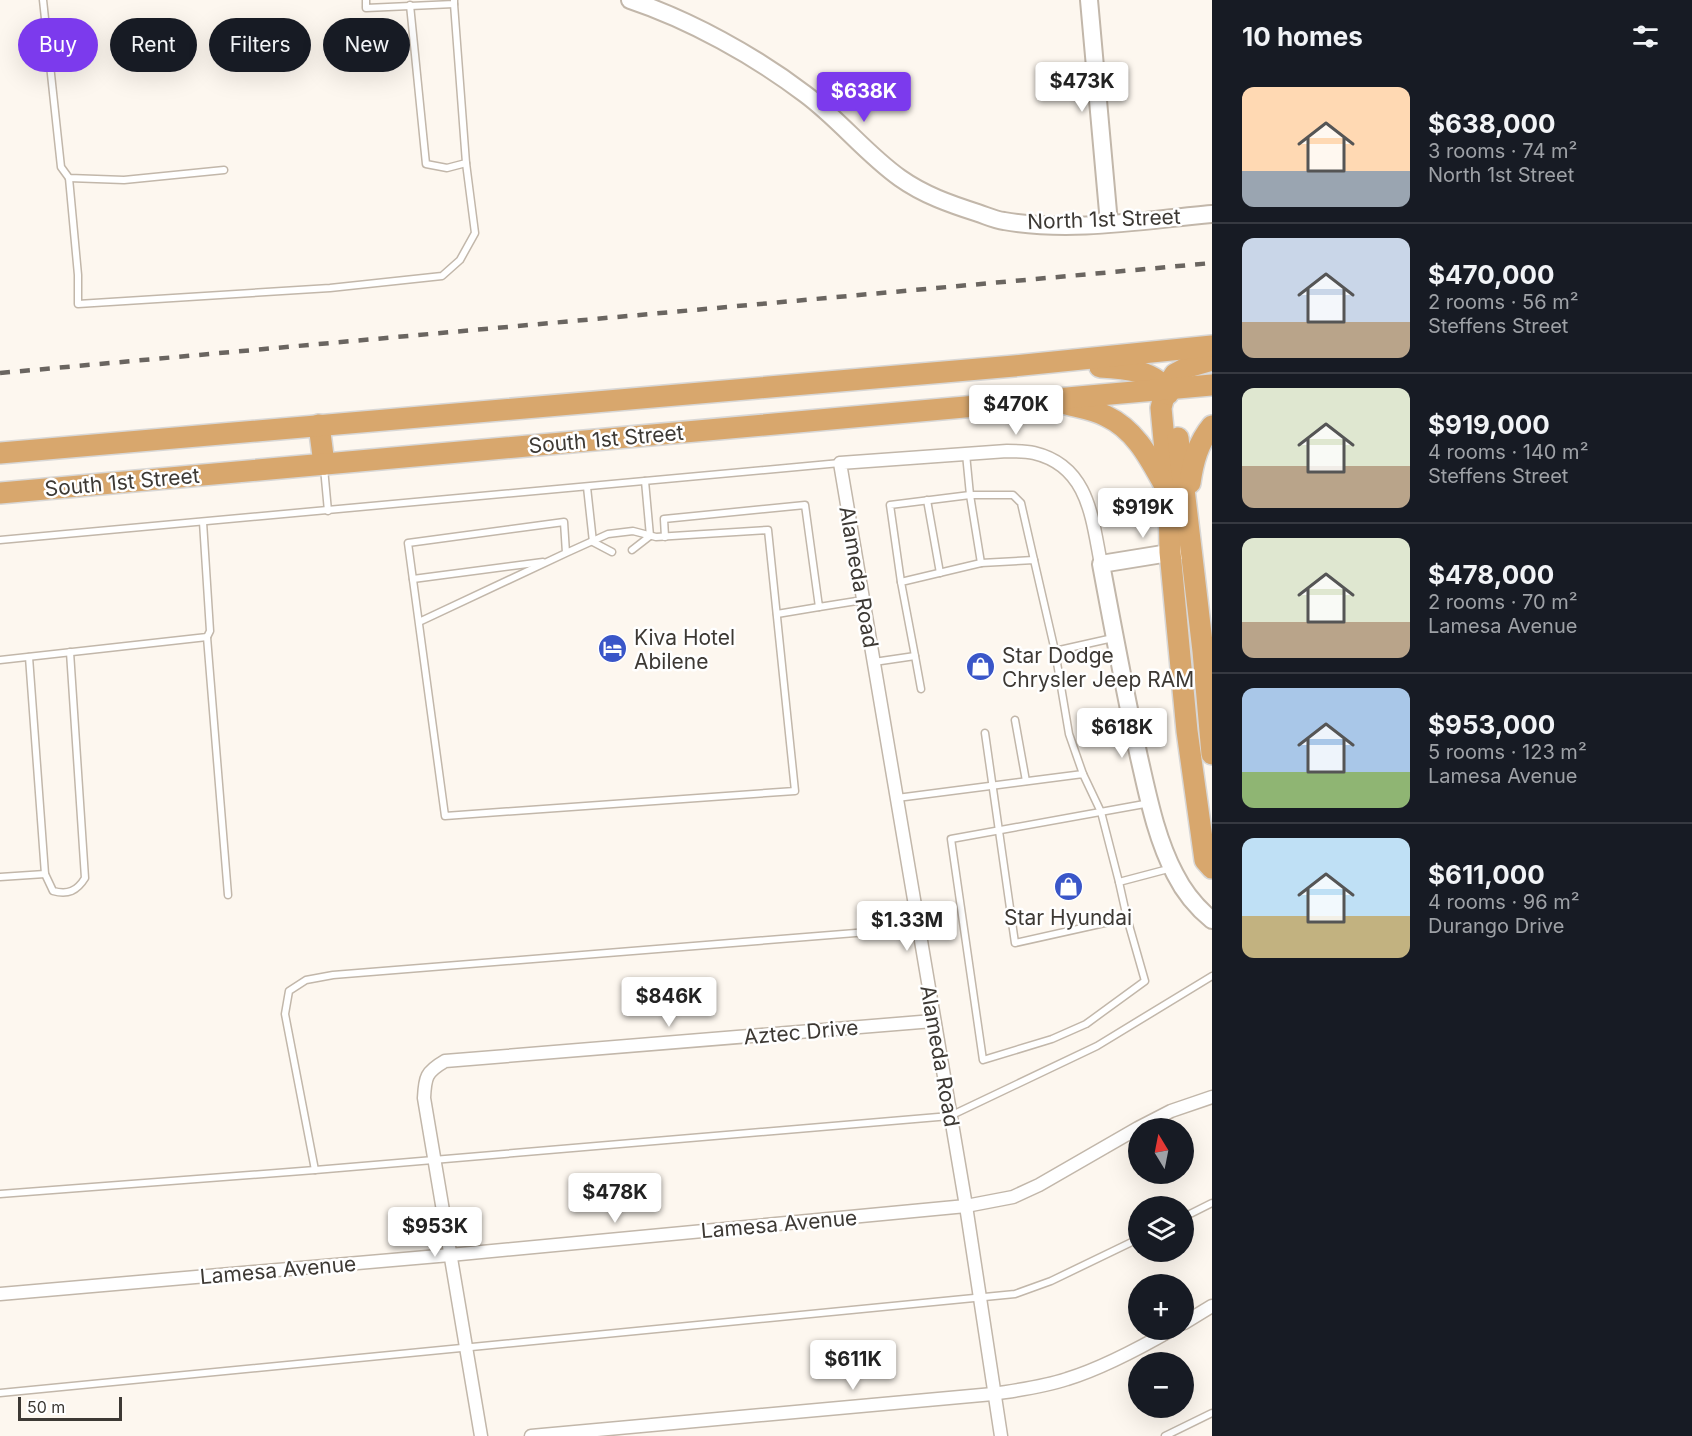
<!DOCTYPE html>
<html lang="en">
<head>
<meta charset="utf-8">
<style>
  :root { --surface:#171b24; --page:#20242c; --text:#f1f3f6; --muted:#9ea1a6; --line:#363941; --accent:#7c3aed }
  body { margin:0; font-family:Inter,sans-serif; background:var(--page); color:var(--text); height:100vh; display:flex; flex-direction:column; font-size:22px; white-space:nowrap }
  * { box-sizing:border-box; margin:0 }
  p { font-size:20px; color:var(--muted) }
  .icon { flex:none; width:33px; height:33px; fill:none; stroke:currentColor; stroke-width:2; stroke-linecap:round; stroke-linejoin:round }
  .map { position:relative; flex:1; overflow:hidden }
  .details { display:flex; flex-direction:column; background:var(--surface); width:480px }
  .details>* { flex:none }
  .hud { position:absolute; left:18px; top:18px; width:570px; height:54px; display:flex; gap:12px }
  .needle { width:39px; rotate:350deg }
  .tools { position:absolute; left:1128px; top:1118px; display:grid; gap:12px }
  .tools a { display:grid; place-items:center; width:66px; height:66px; border-radius:50%; background:var(--surface); box-shadow:0 6px 24px #0002; font-size:30px }
  .scale { position:absolute; left:18px; bottom:15px; width:104px; box-sizing:border-box; padding-left:6px; border:3px solid #3d3934; border-top:0; font-size:16px; line-height:21px; white-space:nowrap; color:#3d3934; -webkit-text-stroke:4px #fff; paint-order:stroke }
  .price { position:absolute; translate:-50% -51px; padding:0 14px; border-radius:6px; background:#fff; color:#222; font-size:20px; line-height:39px; filter:drop-shadow(0 2px 3px #0008) }
  .price::after { content:''; position:absolute; left:50%; top:36px; width:18px; height:14px; margin-left:-9px; background:inherit; clip-path:polygon(0 0,100% 0,50% 100%) }
  .price.active { background:var(--accent); color:#fff }
  ul { padding:0; list-style:none }
  li { display:flex; align-items:center; gap:18px; height:150px; padding:0 30px }
  li+li { border-top:2px solid var(--line) }
  li span { display:grid; place-items:center; flex:none; width:168px; height:120px; border-radius:12px; color:#555 }
  li>.icon { margin-inline-start:auto }
  span .icon { width:72px; height:72px; fill:#fffc; stroke-width:1 }
  li b { font-size:26px }
  h2 { display:flex; justify-content:space-between; align-items:center; height:72px; padding:0 30px; font-size:26px }
  .chip { padding:0 21px; border-radius:27px; background:var(--surface); box-shadow:0 6px 24px #0002; font-size:21px; line-height:54px }
  .chip.active { background:var(--accent); color:#fff }
  main { display:flex; flex:1; min-height:0 }
  .map>svg:first-child { display:block }
  .lines { fill:none; stroke-linecap:round; stroke-linejoin:round }
  .lane-casing { stroke:#c2b7aa; stroke-width:9 }
  .street-casing { stroke:#c2b7aa; stroke-width:15 }
  .secondary-casing { stroke:#c2b7aa; stroke-width:20 }
  .highway-casing { stroke:#d8d7d6; stroke-width:24 }
  .lane { stroke:#fff; stroke-width:6 }
  .street { stroke:#fff; stroke-width:12 }
  .secondary { stroke:#fff; stroke-width:16 }
  .highway { stroke:#d8a76d; stroke-width:21 }
  .rail { stroke:#6a6560; stroke-width:4.5; stroke-dasharray:10 10; stroke-linecap:butt }
  .labels { text-anchor:middle; dominant-baseline:central; stroke-width:5; stroke-linejoin:round; paint-order:stroke }
  .street-label { font-size:21px; fill:#3d3934; stroke:#fff }
  .poi-label { font-size:21px; fill:#3d3934; stroke:#fff; text-anchor:start }
</style>
</head>
<body>
<main>
<div class="map">
<svg width="1212" height="1436" viewBox="0 0 1212 1436">
  <rect width="100%" height="100%" fill="#fdf7ef"/>
  <g class="lines">
    <defs>
      <g id="lane">
        <polyline points="43,0 61,167 69,178 124,180 224,170"/>
        <polyline points="366,0 366,8 454,4 454,0"/>
        <polyline points="410,5 426,164 447,168 466,163 454,4"/>
        <polyline points="69,178 78,275 78,304 330,288 442,276 460,260 475,233 466,163"/>
        <polyline points="324,468 328,511"/>
        <polyline points="645,481 650,536"/>
        <polyline points="587,487 593,542 612,552"/>
        <polyline points="927,500 940,573"/>
        <polyline points="665,537 664,519 805,505 819,607 863,600"/>
        <polyline points="0,540 840,463"/>
        <polyline points="632,550 650,536"/>
        <polyline points="981,563 1034,560 1055,651"/>
        <polyline points="413,579 543,562"/>
        <polyline points="901,582 890,505 970,495 1013,495 1021,503 1034,560"/>
        <polyline points="777,614 819,607"/>
        <polyline points="419,622 566,553 564,522 408,543 445,816 795,791 768,530 656,537 633,531 608,534 566,553"/>
        <polyline points="207,637 228,895"/>
        <polyline points="915,656 921,689"/>
        <path d="M 29,657 L 45,874 L 53,891 C 68,895 77,891 85,878 L 70,652"/>
        <polyline points="0,660 207,637 210,631 203,522"/>
        <polyline points="874,662 915,656 901,582 981,563 970,495 966,454"/>
        <polyline points="1015,720 1026,781"/>
        <polyline points="985,733 1015,943 1127,918 1119,882"/>
        <polyline points="1083,774 1069,734 1055,651 1113,638"/>
        <polyline points="897,798 1083,774 1101,812 1119,882 1172,868"/>
        <polyline points="0,877 45,874"/>
        <polyline points="1127,918 1145,981 1086,1024 1052,1039 983,1060 951,839 1150,803"/>
        <polyline points="315,1170 285,1014 289,991 306,980 333,975 918,928"/>
        <polyline points="0,1194 315,1170 950,1116 1097,1046 1212,976"/>
        <polyline points="1184,1217 1212,1203"/>
        <polyline points="0,1393 1015,1294 1051,1281 1138,1239"/>
        <polyline points="1165,1436 1212,1413"/>
      </g>
      <g id="street">
        <polyline points="0,1294 450,1255 966,1206 1013,1197 1039,1185 1138,1128 1171,1111 1212,1097"/>
        <polyline points="1184,1323 1212,1306"/>
        <path d="M 481,1436 L 424,1098 C 425,1077 426,1072 445,1061 L 933,1021"/>
        <path d="M 531,1436 L 993,1394 C 1018,1390 1043,1387 1067,1379 C 1103,1368 1140,1348 1173,1329"/>
        <path d="M 1001,1436 L 966,1206 L 840,463 L 1007,451 C 1016,451 1026,451 1034,453 C 1089,466 1092,519 1101,564"/>
      </g>
      <g id="secondary">
        <path d="M 630,0 C 690,20 755,56 805,94 C 839,119 866,154 900,178 C 924,195 950,204 978,213 C 987,216 995,220 1004,221 C 1072,233 1144,220 1212,214"/>
        <polyline points="1089,0 1109,223"/>
        <path d="M 1181,551 L 1101,564 C 1113,628 1125,693 1139,757 C 1148,796 1156,838 1175,874 C 1184,892 1196,907 1212,920"/>
      </g>
      <g id="highway">
        <polyline points="1212,360 1188,367 1175,374 1166,388 1161,408 1169,493 1170,552 1187,731 1205,860 1212,868"/>
        <path d="M 1100,367 C 1122,368 1158,370 1168,394"/>
        <path d="M 1062,403 C 1076,407 1093,409 1106,416 C 1136,430 1150,459 1165,486"/>
        <polyline points="319,425 324,464"/>
        <polyline points="1178,438 1203,651 1212,754"/>
        <polyline points="0,453 1014,366 1212,346"/>
        <path d="M 1190,483 C 1193,461 1198,443 1212,426"/>
        <polyline points="0,493 1212,385"/>
      </g>
    </defs>
    <!-- lane casing -->
    <use href="#lane" class="lane-casing"/>
    <!-- street casing -->
    <use href="#street" class="street-casing"/>
    <!-- secondary casing -->
    <use href="#secondary" class="secondary-casing"/>
    <!-- highway casing -->
    <use href="#highway" class="highway-casing"/>
    <!-- lane -->
    <use href="#lane" class="lane"/>
    <!-- street -->
    <use href="#street" class="street"/>
    <!-- secondary -->
    <use href="#secondary" class="secondary"/>
    <!-- highway -->
    <use href="#highway" class="highway"/>
    <!-- rail -->
    <polyline class="rail" points="0,373 1212,263"/>
  </g>
  <!-- icons -->
  <defs>
    <symbol id="hotel-disc" viewBox="-11 -11 22 22"><circle r="9.5" fill="#3a56c8" stroke="#fff"/><path d="M-6-4.5h1.5V1H6V5H4.5V3h-9V5H-6ZM-4 0a1.8 1.8 0 1 1 3.6 0ZM.5 0V-2.5h3Q6-2.5 6 0Z" fill="#fff"/></symbol>
    <symbol id="shop-disc" viewBox="-11 -11 22 22"><circle r="9.5" fill="#3a56c8" stroke="#fff"/><path d="M-5-2.5h2.3a2.7 3.5 0 0 1 5.4 0H5L5.5 6h-11ZM-1.5-2.5h3a1.5 2.3 0 0 0-3 0Z" fill="#fff"/></symbol>
  </defs>
  <g fill-rule="evenodd">
    <use href="#hotel-disc" x="596" y="632" width="33" height="33"/>
    <use href="#shop-disc" x="964" y="650" width="33" height="33"/>
    <use href="#shop-disc" x="1052" y="870" width="33" height="33"/>
  </g>
  <g class="labels">
    <!-- street labels -->
    <g class="street-label">
      <text transform="translate(1104 219) rotate(-2)">North 1st Street</text>
      <text transform="translate(606 439) rotate(-5)">South 1st Street</text>
      <text transform="translate(122 482) rotate(-5)">South 1st Street</text>
      <text transform="translate(859 577) rotate(80)">Alameda Road</text>
      <text transform="translate(801 1032) rotate(-5)">Aztec Drive</text>
      <text transform="translate(940 1056) rotate(80)">Alameda Road</text>
      <text transform="translate(779 1224) rotate(-5)">Lamesa Avenue</text>
      <text transform="translate(278 1270) rotate(-5)">Lamesa Avenue</text>
    </g>
    <!-- poi labels -->
    <g class="poi-label">
      <text x="634" y="637">Kiva Hotel<tspan x="634" dy="24">Abilene</tspan></text>
      <text x="1002" y="655">Star Dodge<tspan x="1002" dy="24">Chrysler Jeep RAM</tspan></text>
      <text x="1068" y="917" text-anchor="middle">Star Hyundai</text>
    </g>
  </g>
</svg>
<div class="tools">
<a><svg class="needle" viewBox="-14 -14 28 28"><path d="M0-13l5 13h-10z" fill="#e53935"/><path d="M0 13l5-13h-10z" fill="#9ea1a6"/></svg></a>
<a><svg class="icon" aria-label="layers" viewBox="0 0 24 24"><path d="M12 4l9 5-9 5-9-5zM3 14l9 5 9-5"/></svg></a>
<a>+</a>
<a>−</a>
</div>
<div class="scale">50 m</div>
<b class="price" style="left:1082px;top:113px">$473K</b>
<b class="price active" style="left:864px;top:123px">$638K</b>
<b class="price" style="left:1016px;top:436px">$470K</b>
<b class="price" style="left:1143px;top:539px">$919K</b>
<b class="price" style="left:1122px;top:759px">$618K</b>
<b class="price" style="left:907px;top:952px">$1.33M</b>
<b class="price" style="left:669px;top:1028px">$846K</b>
<b class="price" style="left:615px;top:1224px">$478K</b>
<b class="price" style="left:435px;top:1258px">$953K</b>
<b class="price" style="left:853px;top:1391px">$611K</b>
<div class="hud">
<a class="chip active">Buy</a>
<a class="chip">Rent</a>
<a class="chip">Filters</a>
<a class="chip">New</a>
</div>
</div>
<section class="details">
<h2>10 homes<svg class="icon" aria-label="filters" viewBox="0 0 24 24"><path d="M4 7h16M4 17h16"/><circle cx="9" cy="7" r="2"/><circle cx="15" cy="17" r="2"/></svg></h2>
<ul>
<li><span style="background:linear-gradient(#ffd9b3 70%,#9aa5b1 0)"><svg class="icon" aria-label="home" viewBox="0 0 24 24"><path d="M3 11l9-7 9 7M6 9v11h12V9"/></svg></span><div><b>$638,000</b><p>3 rooms · 74 m²</p><p>North 1st Street</p></div></li>
<li><span style="background:linear-gradient(#c9d6e8 70%,#b9a48a 0)"><svg class="icon" aria-label="home" viewBox="0 0 24 24"><path d="M3 11l9-7 9 7M6 9v11h12V9"/></svg></span><div><b>$470,000</b><p>2 rooms · 56 m²</p><p>Steffens Street</p></div></li>
<li><span style="background:linear-gradient(#dfe7d0 65%,#b9a48a 0)"><svg class="icon" aria-label="home" viewBox="0 0 24 24"><path d="M3 11l9-7 9 7M6 9v11h12V9"/></svg></span><div><b>$919,000</b><p>4 rooms · 140 m²</p><p>Steffens Street</p></div></li>
<li><span style="background:linear-gradient(#dfe7d0 70%,#b9a48a 0)"><svg class="icon" aria-label="home" viewBox="0 0 24 24"><path d="M3 11l9-7 9 7M6 9v11h12V9"/></svg></span><div><b>$478,000</b><p>2 rooms · 70 m²</p><p>Lamesa Avenue</p></div></li>
<li><span style="background:linear-gradient(#a9c7e8 70%,#8fb573 0)"><svg class="icon" aria-label="home" viewBox="0 0 24 24"><path d="M3 11l9-7 9 7M6 9v11h12V9"/></svg></span><div><b>$953,000</b><p>5 rooms · 123 m²</p><p>Lamesa Avenue</p></div></li>
<li><span style="background:linear-gradient(#bfe0f5 65%,#c2b280 0)"><svg class="icon" aria-label="home" viewBox="0 0 24 24"><path d="M3 11l9-7 9 7M6 9v11h12V9"/></svg></span><div><b>$611,000</b><p>4 rooms · 96 m²</p><p>Durango Drive</p></div></li>
</ul>
</section>
</main>
</body>
</html>
